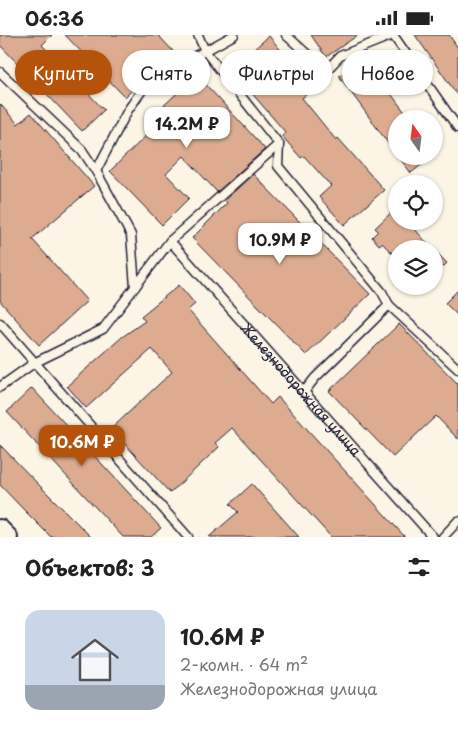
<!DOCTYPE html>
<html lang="ru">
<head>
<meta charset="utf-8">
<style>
  :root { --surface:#fff; --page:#f6f6f6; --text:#222; --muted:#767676; --line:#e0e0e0; --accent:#b45309 }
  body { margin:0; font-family:"Playpen Sans",sans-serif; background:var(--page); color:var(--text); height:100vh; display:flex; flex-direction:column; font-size:19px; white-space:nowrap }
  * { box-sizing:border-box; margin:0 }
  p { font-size:16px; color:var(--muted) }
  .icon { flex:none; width:28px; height:28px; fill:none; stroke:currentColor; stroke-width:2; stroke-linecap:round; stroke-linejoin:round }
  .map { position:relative; height:502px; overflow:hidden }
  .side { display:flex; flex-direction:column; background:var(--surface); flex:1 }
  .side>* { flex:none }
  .guide { position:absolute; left:15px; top:15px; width:429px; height:45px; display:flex; gap:10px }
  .needle { width:32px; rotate:346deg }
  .buttons { position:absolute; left:388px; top:75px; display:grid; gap:10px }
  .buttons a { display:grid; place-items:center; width:55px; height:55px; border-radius:50%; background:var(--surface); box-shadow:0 1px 4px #0004; font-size:25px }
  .price { position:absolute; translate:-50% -42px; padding:0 11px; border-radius:10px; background:#fff; color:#222; font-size:16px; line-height:32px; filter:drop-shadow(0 1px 2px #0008) }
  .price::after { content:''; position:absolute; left:50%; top:30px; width:15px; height:11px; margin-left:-8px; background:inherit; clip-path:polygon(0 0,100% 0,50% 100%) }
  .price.active { background:var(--accent); color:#fff }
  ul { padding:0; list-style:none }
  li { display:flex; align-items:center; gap:15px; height:125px; padding:0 25px }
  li+li { border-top:1px solid var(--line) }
  li span { display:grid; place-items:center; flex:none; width:140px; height:100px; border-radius:15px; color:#555 }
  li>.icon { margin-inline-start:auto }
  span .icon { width:60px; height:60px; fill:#fffc; stroke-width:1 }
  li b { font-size:21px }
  h2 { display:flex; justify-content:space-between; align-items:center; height:60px; padding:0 25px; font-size:21px }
  .tag { padding:0 18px; border-radius:22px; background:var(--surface); box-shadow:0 1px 4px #0004; font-size:18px; line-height:45px }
  .tag.active { background:var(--accent); color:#fff }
  .status { display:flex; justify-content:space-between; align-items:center; height:35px; padding:0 25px; background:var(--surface); direction:ltr }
  .status svg { height:14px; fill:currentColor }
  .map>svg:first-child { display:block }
  .building { fill:#ddac90; stroke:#22223b }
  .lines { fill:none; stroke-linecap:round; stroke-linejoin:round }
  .service-casing { stroke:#22223b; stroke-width:11 }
  .minor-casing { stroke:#22223b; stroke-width:20 }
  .service { stroke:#fcf5e5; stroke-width:8 }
  .minor { stroke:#fcf5e5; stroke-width:16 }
  .labels { text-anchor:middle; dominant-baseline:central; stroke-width:5; stroke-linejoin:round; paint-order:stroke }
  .street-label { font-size:14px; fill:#22223b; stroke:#fcf5e5 }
</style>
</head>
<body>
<div class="status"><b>06:36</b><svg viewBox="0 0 49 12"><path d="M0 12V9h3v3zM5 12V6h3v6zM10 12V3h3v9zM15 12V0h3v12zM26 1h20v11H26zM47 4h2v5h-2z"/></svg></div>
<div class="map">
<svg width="458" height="502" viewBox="0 0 458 502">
  <rect width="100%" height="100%" fill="#fcf5e5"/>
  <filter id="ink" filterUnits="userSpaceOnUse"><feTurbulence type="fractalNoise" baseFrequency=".02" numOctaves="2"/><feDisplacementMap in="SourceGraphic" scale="10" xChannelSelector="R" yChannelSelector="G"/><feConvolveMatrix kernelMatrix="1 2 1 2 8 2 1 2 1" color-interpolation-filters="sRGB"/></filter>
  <g filter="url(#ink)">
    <!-- building -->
    <g class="building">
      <polygon points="0,0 52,0 42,10 104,75 82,96 0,10"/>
      <polygon points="65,0 158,0 173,16 125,62"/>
      <polygon points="311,0 358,0 326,22"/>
      <polygon points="415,0 449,0 458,13 458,61"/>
      <polygon points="269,1 313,54 302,63 336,105 338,103 384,155 344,190 319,162 331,151 304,121 301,123 282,101 286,98 231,34"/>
      <polygon points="364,23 410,84 396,84 396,119 339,41"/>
      <polygon points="197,40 265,114 217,157 184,121 166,139 189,163 162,190 110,136 156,91 149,84"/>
      <polygon points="0,69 18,89 31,78 94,151 32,204 87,266 39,310 0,266"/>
      <polygon points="398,121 433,121 411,138"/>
      <polygon points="253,139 370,259 306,320 192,203 227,168 225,165"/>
      <polygon points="396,173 396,186 408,186 432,214 396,214 396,222 382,208 379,210 372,202 378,196 375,193"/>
      <polygon points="434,215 447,228 434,241"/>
      <polygon points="179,250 195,269 188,275 271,369 278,362 405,502 331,502 232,393 215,408 219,412 170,458 111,394 172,337 152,314 86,373 67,351 122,302 145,286 141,281"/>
      <polygon points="458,255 458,281 445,268"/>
      <polygon points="399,289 458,349 458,404 436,381 393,422 329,356"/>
      <polygon points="32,353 161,493 151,502 123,502 7,377"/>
      <polygon points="0,410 40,451 91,502 51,502 23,474 0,450"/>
      <polygon points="252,449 299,502 209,502 238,477 230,469"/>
    </g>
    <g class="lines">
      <defs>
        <g id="service">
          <polyline points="198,0 205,16 234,0"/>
          <polyline points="286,0 326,36 340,21 393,0 458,93"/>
          <polyline points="0,37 82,115 96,136 131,200 135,252"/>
          <polyline points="279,109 278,131 382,257 389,270"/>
          <path id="s1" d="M 170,206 L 433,502"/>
          <polyline points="0,288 188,502"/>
          <polyline points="0,352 34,328 103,294 170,206 279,109 205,16 150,44 128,75 96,136"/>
          <polyline points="304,357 315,343 389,270 458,334"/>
          <polyline points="443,502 458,486"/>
        </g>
        <polyline id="minor" points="0,493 9,502"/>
      </defs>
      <!-- service casing -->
      <use href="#service" class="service-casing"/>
      <!-- minor casing -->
      <use href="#minor" class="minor-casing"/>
      <!-- service -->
      <use href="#service" class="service"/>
      <!-- minor -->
      <use href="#minor" class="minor"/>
    </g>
  </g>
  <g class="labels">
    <!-- street labels -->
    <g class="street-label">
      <text stroke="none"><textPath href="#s1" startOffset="198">Железнодорожная улица</textPath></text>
    </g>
  </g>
</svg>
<div class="buttons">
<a><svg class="needle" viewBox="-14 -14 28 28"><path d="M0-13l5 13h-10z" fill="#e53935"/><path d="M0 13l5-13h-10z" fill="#767676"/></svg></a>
<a><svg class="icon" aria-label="locate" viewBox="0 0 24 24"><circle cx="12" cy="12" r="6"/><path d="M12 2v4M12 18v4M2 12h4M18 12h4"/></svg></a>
<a><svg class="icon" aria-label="layers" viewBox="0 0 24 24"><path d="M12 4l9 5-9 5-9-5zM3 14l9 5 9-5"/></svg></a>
</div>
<b class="price" style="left:187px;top:114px">14.2M ₽</b>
<b class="price" style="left:280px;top:230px">10.9M ₽</b>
<b class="price active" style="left:82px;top:432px">10.6M ₽</b>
<div class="guide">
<a class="tag active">Купить</a>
<a class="tag">Снять</a>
<a class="tag">Фильтры</a>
<a class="tag">Новое</a>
</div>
</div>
<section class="side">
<h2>Объектов: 3<svg class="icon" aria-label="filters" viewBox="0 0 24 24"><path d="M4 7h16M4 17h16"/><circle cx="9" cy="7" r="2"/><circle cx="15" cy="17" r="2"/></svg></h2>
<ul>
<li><span style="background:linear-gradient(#c9d6e8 75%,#9aa5b1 0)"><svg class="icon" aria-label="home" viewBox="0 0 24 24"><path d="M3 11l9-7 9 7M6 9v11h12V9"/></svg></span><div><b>10.6M ₽</b><p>2-комн. · 64 m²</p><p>Железнодорожная улица</p></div></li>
</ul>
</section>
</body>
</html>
